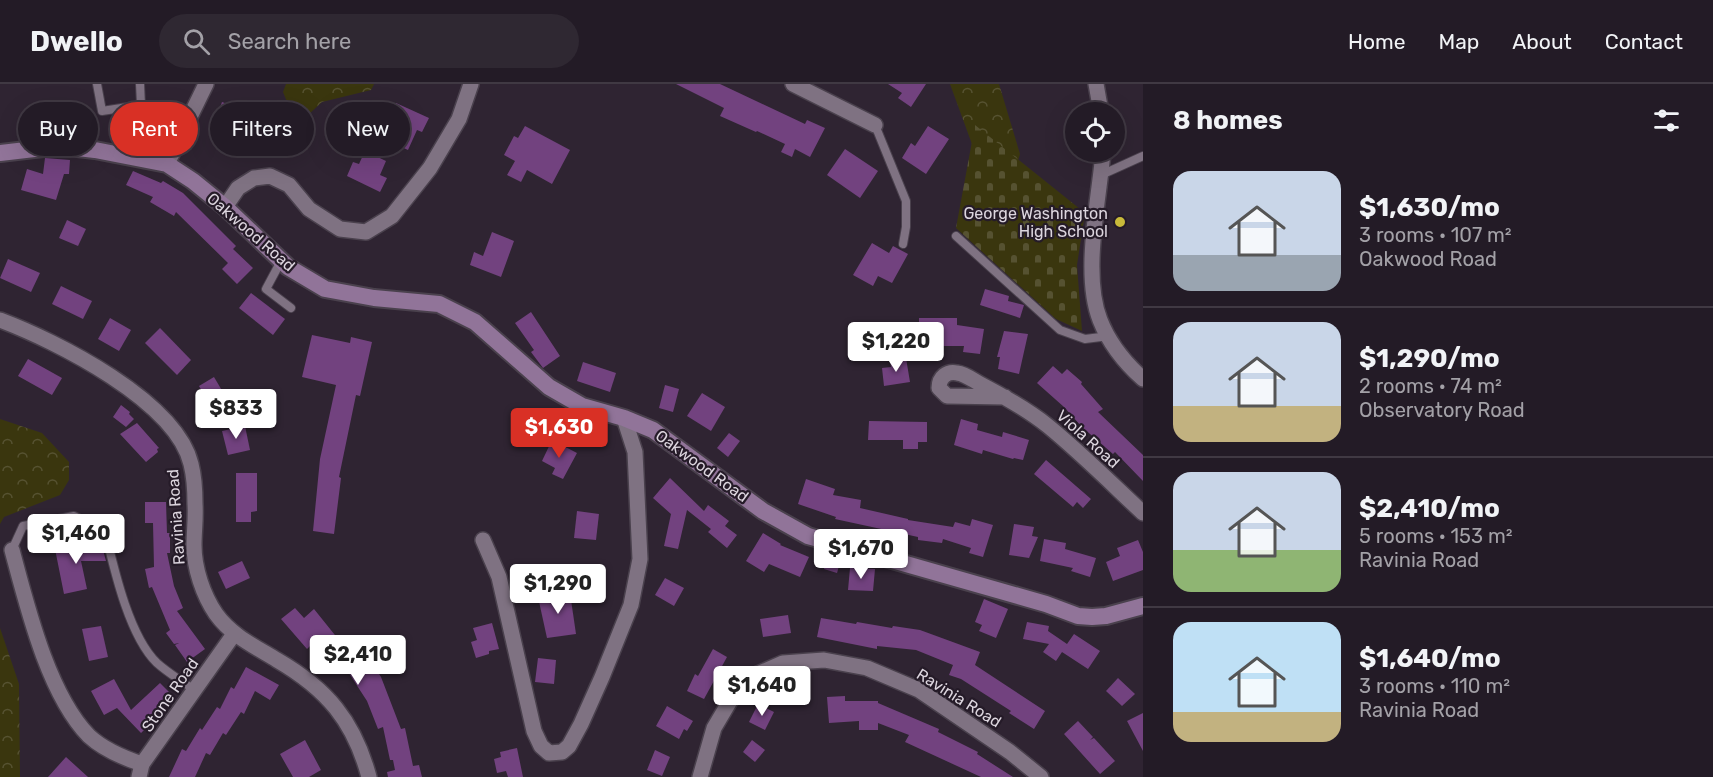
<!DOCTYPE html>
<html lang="en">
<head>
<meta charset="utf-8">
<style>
  :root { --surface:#231b26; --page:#2f2832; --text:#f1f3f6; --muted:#a3a1a7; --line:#403943; --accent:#d93025 }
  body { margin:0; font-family:Rubik,sans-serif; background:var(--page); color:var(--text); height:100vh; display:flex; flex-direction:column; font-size:22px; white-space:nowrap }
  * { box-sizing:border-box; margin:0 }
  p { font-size:20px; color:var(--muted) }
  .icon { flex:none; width:33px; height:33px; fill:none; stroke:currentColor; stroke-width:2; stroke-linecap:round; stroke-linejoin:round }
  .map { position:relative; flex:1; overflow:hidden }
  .panel { display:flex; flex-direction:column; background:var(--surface); width:570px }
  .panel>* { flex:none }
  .hud { position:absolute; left:18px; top:18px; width:570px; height:54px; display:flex; gap:12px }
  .tools { position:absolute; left:1065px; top:18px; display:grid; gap:12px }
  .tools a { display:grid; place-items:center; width:60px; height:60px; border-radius:50%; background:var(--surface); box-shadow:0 6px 24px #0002,0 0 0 2px var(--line); font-size:30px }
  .price { position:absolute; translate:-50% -51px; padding:0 14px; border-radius:6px; background:#fff; color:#222; font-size:20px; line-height:39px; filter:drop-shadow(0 2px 3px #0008) }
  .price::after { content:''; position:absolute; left:50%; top:36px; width:18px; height:14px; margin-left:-9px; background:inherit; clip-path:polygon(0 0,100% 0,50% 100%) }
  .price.selected { background:var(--accent); color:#fff }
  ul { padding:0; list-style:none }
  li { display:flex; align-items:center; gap:18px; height:150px; padding:0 30px }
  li+li { border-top:2px solid var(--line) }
  li span { display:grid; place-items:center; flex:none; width:168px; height:120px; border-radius:18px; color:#555 }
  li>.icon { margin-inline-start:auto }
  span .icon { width:72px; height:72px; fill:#fffc; stroke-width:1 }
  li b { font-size:26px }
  h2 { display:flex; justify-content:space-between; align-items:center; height:72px; padding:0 30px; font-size:26px }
  .tag { padding:0 21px; border-radius:27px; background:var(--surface); box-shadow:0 6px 24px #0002,0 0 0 2px var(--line); font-size:21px; line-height:54px }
  .tag.selected { background:var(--accent); color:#fff }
  header { display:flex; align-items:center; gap:36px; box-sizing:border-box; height:84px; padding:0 30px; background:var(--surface); border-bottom:2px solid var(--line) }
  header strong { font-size:28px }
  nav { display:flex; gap:33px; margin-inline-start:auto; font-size:21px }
  .search { width:420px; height:54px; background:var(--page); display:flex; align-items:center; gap:15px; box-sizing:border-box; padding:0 21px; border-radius:33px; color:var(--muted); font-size:22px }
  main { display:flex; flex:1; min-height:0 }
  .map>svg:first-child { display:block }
  .forest { fill:url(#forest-crowns) }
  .cemetery { fill:url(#cemetery-stones) }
  .building { fill:#72427f }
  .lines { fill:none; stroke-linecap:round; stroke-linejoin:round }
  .service-casing { stroke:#4a414d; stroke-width:10 }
  .minor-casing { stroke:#4a414d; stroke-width:18 }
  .secondary-casing { stroke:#4a414d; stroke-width:20 }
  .service { stroke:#7f7282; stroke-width:8 }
  .minor { stroke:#7f7282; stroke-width:15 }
  .secondary { stroke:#917499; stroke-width:16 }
  .poi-dot { fill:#c9ba3a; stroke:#251b28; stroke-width:2 }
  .labels { text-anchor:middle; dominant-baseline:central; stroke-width:4.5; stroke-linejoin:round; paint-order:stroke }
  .poi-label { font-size:16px; fill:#dcd5de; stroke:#251b28; text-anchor:end }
  .street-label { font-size:16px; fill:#dcd5de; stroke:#251b28 }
</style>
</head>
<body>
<header>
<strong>Dwello</strong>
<div class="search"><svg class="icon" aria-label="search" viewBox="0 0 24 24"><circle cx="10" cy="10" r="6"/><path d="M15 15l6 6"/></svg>Search here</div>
<nav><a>Home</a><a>Map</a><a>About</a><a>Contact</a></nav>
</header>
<main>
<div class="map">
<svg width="1143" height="693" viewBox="0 0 1143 693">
  <defs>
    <pattern id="forest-crowns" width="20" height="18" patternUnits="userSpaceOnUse" patternTransform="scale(1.5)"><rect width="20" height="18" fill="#3a360e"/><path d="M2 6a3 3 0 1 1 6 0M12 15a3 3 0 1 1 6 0" fill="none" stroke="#565231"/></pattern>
    <pattern id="cemetery-stones" width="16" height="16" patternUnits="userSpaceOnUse" patternTransform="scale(1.5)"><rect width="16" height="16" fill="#3a360e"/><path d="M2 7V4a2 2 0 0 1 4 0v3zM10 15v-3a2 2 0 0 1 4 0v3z" fill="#565231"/></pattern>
  </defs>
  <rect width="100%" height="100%" fill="#2f2432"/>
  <!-- forest -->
  <g class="forest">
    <polygon points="286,0 374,0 371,6 322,18 308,31 290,25 283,8"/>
    <polygon points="950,0 999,0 1020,70 1015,87 984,93"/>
    <polygon points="0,335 42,349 69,378 69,396 60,411 4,433 0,440"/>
    <polygon points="0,544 19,600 20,693 0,693"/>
  </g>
  <!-- cemetery -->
  <polygon class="cemetery" points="975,41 1085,129 1077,181 1082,247 1056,235 956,144"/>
  <!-- building -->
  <g class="building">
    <polygon points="676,0 720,0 805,40 807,36 825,44 810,73 795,65 792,73 781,68 785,60 757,47 756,48 720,32 724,24"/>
    <polygon points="888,0 926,0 911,23 898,14 902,9"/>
    <polygon points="222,18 250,28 238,62 210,52"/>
    <polygon points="396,19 429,34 422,48 417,46 408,66 386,56 391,44 385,42"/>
    <polygon points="525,42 570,66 552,100 527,86 521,98 507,91 515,77 504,71 514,52 518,54"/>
    <polygon points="928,42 949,55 926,90 902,74 911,59 915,62"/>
    <polygon points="845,65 878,87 860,114 827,91"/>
    <polygon points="365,67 386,77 380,91 387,94 380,108 347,92 353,78 359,80"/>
    <polygon points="45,74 70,76 69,90 64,90 56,116 21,106 27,85 43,90"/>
    <polygon points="133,87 161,99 163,97 183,109 236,162 233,165 253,184 237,200 222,185 228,179 176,128 174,132 150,118 153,113 126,101"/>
    <polygon points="67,136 86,145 78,162 59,154"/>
    <polygon points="492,148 514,157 501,193 470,181 474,168 483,172"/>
    <polygon points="872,159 889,169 893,162 908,170 892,199 878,192 873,202 853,191"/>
    <polygon points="8,175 40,189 31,208 0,194"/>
    <polygon points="61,202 92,217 83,235 52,220"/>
    <polygon points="985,205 1009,212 1008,217 1024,221 1020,234 980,221"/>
    <polygon points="251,209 285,235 273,251 239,224"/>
    <polygon points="531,228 560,272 543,284 531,268 534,266 515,239"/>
    <polygon points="110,234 131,246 119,267 98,255"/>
    <polygon points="919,234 957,234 957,241 984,245 980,270 963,268 964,262 919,262"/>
    <polygon points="160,244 191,276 177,291 145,259"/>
    <polygon points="1004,247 1028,250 1019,290 998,285 1000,273 997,273"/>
    <polygon points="312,251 350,259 351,253 372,258 360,312 356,311 339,393 341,394 334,450 313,447 320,375 336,301 302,293"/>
    <polygon points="906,274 910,298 884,302 882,284 891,283 890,276"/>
    <polygon points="28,275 62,294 52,311 18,292"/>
    <polygon points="583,278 616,289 610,308 577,297"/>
    <polygon points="1053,282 1062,290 1067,285 1082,298 1081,300 1103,325 1098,328 1143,371 1143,397 1115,368 1113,370 1082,343 1064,323 1037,299"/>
    <polygon points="214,293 230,320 215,329 199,302"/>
    <polygon points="665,301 679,305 673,328 659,324"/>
    <polygon points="702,309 725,323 711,347 687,332"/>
    <polygon points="121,321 130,328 129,330 134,335 126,343 113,333"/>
    <polygon points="961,335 978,340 977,346 1002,353 1003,348 1029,356 1023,376 1014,374 1013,375 983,366 982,370 954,361"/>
    <polygon points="869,337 927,338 927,358 918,358 918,365 903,365 903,356 868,356"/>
    <polygon points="137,339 159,364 157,365 158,368 146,378 120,350"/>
    <polygon points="245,342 250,366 228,371 222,347"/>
    <polygon points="729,349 740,357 728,373 717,364"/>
    <polygon points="552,356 577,369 563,395 552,390 555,384 542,377"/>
    <polygon points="1046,376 1091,415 1083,424 1077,418 1073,423 1034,390"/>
    <polygon points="236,389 257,389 257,427 251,428 251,438 236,438"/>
    <polygon points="670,394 704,427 708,421 729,437 725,442 737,451 727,464 708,448 711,445 687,426 678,465 664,462 671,430 653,414"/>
    <polygon points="806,395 835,405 833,411 861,416 860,424 908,435 908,436 953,443 955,438 970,442 972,435 993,441 983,473 969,469 971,464 943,455 942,459 918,456 918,453 835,435 836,433 798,420"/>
    <polygon points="145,418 166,418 167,449 170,449 170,469 167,469 174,502 183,524 177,527 205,565 187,578 175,561 179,559 174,560 166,549 170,546 152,503 149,504 145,485 154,483 153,439 145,439"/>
    <polygon points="577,427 599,430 596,456 574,454"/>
    <polygon points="1014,440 1034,443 1032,452 1038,453 1029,474 1009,471"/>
    <polygon points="763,449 781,460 780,461 809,473 800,493 769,480 764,488 746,477"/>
    <polygon points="1044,455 1066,459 1065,465 1096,474 1090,493 1071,487 1073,484 1040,477"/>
    <polygon points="1138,456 1143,468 1143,486 1113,497 1106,478 1120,472 1117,464"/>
    <polygon points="73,462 102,462 106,477 81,477 87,505 64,510 55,465"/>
    <polygon points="827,471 841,475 837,489 824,485"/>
    <polygon points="242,477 250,494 226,505 218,488"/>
    <polygon points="850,484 875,485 873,507 848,506"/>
    <polygon points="665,494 684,504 674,522 655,511"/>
    <polygon points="570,509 576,550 547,554 538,513"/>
    <polygon points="984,515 1008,525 996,554 979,547 982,541 975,538"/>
    <polygon points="295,524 304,534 314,525 359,581 362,579 364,584 372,579 381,593 401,645 405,644 413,682 419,681 422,693 388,693 387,688 395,686 393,676 390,676 383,643 378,645 367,617 341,577 333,584 312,560 307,565 281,535"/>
    <polygon points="788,531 791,549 763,553 760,535"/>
    <polygon points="821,534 856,540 857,538 892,544 893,542 920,546 980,568 975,581 1045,627 1034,645 1009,629 1011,627 961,595 949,591 953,581 916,566 877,562 877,565 817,553"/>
    <polygon points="1027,538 1049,542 1048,547 1067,560 1074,550 1100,567 1088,585 1062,568 1064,565 1056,577 1043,568 1049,560 1023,555"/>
    <polygon points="492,539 499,565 489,567 489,570 476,574 471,558 477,556 473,544"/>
    <polygon points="101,542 108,573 89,577 82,545"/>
    <polygon points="713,565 727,573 704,615 687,607 695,590 698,592"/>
    <polygon points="538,574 556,576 554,600 535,598"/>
    <polygon points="246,583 279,601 270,616 255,607 244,630 241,628 226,651 223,649 210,671 206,669 195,693 169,693 182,665 186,667 200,644 202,646 217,623 220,625 231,603 234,605"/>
    <polygon points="1118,594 1135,610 1122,622 1106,607"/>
    <polygon points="114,595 131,626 160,599 176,615 141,649 117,624 104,631 91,607"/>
    <polygon points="845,612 845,617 878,617 878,619 939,645 938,648 978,668 977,670 1013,693 981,693 905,658 909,651 878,639 878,646 859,646 859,637 829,639 827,613"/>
    <polygon points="758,620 774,628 765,646 749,638"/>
    <polygon points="667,622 693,637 687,647 684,645 679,655 656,642"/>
    <polygon points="1143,629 1143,667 1127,637"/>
    <polygon points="1078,637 1093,653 1090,656 1094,654 1115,677 1100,690 1064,650"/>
    <polygon points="305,656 321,686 309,693 293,693 280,670"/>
    <polygon points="752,656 765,666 755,678 743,668"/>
    <polygon points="517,664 523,693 508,693 506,687 497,689 494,675 501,673 500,668"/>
    <polygon points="655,666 670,673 662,692 647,686"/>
    <polygon points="66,673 88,693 48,693"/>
  </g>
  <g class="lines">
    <defs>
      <g id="service">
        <polyline points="97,0 102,27 141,21"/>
        <polyline points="875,41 906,117 906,143 903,160"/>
        <polyline points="136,74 141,21 140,0"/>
        <polyline points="1101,91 1143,72"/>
        <polyline points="956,152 1060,246 1085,255 1109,252"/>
        <polyline points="281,177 266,205 291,224"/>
        <path d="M 12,466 L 23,442 L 74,432 L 105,447 C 114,485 129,552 157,579 C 168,589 182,597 194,606"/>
      </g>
      <g id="minor">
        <polyline points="793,0 875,41"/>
        <polyline points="1096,0 1101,28"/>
        <path d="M 1103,68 C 1099,117 1082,190 1100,236 C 1109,259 1125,279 1143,295"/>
        <polyline points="167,80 206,0"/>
        <polyline points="225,123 238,104 254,94 270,92 289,101 309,125 340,145 366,148 392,132 430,84 459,35 471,0"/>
        <path d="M 0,236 C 56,257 176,317 191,380 C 194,392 195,407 195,420 C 196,434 194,448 194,461 C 194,484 203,511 216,530 C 231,551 254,562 277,576 C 327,605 354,637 369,693"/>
        <path d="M 1005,313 L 947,312 L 939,304 C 939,293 947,287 957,289 C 966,290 974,297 982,301 C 1005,313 1028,326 1048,342 C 1081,369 1112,400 1143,429"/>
        <polyline points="483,456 499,493 534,647 541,662 549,669 562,668 569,662 581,640 602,593 631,521 640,475 635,368 624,334"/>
        <path d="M 12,466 C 27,522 48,610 89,652 C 103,665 124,674 142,680"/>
        <polyline points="139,693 142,680 234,550"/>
        <polyline points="700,693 714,644 730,617 753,592 783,579 824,576 867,584 919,606 1010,668 1041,693"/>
      </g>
      <polyline id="secondary" points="0,69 60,62 95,66 167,80 193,97 225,123 288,183 325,205 374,214 439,220 475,238 549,303 582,322 624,334 653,346 763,427 808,452 1046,520 1078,532 1092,533 1106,532 1143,522"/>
    </defs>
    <!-- service casing -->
    <use href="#service" class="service-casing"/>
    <!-- minor casing -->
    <use href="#minor" class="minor-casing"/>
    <!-- secondary casing -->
    <use href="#secondary" class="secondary-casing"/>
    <!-- service -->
    <use href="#service" class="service"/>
    <!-- minor -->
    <use href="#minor" class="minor"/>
    <!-- secondary -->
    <use href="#secondary" class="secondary"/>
  </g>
  <!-- markers -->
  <circle class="poi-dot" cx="1120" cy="138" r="6"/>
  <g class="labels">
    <!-- poi labels -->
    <g class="poi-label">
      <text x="1108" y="129">George Washington<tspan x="1108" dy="18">High School</tspan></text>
    </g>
    <!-- street labels -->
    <g class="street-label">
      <text transform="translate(251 148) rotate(41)">Oakwood Road</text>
      <text transform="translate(1088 355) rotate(42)">Viola Road</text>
      <text transform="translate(702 382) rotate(36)">Oakwood Road</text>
      <text transform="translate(176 433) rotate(-94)">Ravinia Road</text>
      <text transform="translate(170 611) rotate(-55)">Stone Road</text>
      <text transform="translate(959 614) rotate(32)">Ravinia Road</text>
    </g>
  </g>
</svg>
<div class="tools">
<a><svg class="icon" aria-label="locate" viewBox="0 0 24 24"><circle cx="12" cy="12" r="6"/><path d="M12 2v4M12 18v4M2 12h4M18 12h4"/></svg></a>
</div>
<b class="price" style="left:896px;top:289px">$1,220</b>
<b class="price" style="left:236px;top:356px">$833</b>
<b class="price selected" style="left:559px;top:375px">$1,630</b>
<b class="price" style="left:76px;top:481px">$1,460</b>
<b class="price" style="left:861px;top:496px">$1,670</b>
<b class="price" style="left:558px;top:531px">$1,290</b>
<b class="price" style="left:358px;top:602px">$2,410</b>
<b class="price" style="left:762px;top:633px">$1,640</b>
<div class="hud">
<a class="tag">Buy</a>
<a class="tag selected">Rent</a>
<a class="tag">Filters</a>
<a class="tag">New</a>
</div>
</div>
<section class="panel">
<h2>8 homes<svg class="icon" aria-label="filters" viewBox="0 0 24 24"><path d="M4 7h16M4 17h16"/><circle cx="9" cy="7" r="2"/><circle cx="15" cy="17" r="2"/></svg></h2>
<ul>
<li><span style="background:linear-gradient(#c9d6e8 70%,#9aa5b1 0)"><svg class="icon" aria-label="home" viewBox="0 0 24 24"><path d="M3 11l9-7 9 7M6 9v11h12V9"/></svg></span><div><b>$1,630/mo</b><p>3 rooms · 107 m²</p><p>Oakwood Road</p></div></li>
<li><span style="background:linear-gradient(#c9d6e8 70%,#c2b280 0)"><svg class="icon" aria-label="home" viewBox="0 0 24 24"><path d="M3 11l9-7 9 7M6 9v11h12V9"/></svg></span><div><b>$1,290/mo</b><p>2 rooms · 74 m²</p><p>Observatory Road</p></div></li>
<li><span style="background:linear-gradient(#c9d6e8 65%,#8fb573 0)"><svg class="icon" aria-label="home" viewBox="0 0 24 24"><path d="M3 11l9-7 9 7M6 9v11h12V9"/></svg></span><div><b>$2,410/mo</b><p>5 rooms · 153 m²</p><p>Ravinia Road</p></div></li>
<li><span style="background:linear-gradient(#bfe0f5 75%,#c2b280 0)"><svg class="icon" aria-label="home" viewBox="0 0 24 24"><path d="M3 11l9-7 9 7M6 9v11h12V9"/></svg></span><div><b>$1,640/mo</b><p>3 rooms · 110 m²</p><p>Ravinia Road</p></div></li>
</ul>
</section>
</main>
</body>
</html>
